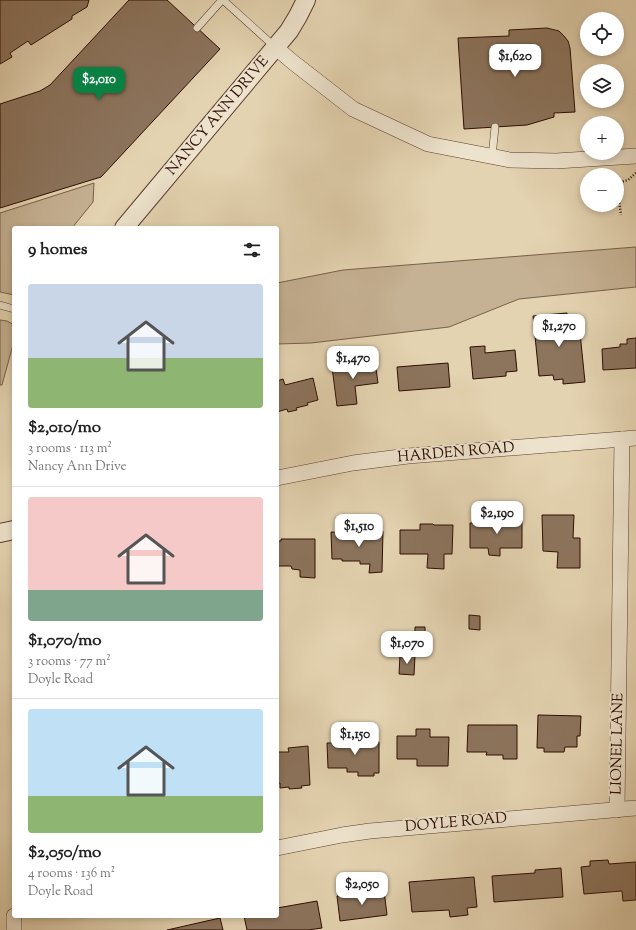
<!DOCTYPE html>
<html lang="en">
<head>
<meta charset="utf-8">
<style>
  :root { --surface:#fff; --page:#f6f6f6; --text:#222; --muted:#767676; --line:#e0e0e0; --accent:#0b8043 }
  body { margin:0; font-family:"Sorts Mill Goudy",serif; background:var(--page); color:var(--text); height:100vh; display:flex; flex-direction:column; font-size:15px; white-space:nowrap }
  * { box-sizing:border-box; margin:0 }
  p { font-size:13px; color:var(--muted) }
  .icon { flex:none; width:22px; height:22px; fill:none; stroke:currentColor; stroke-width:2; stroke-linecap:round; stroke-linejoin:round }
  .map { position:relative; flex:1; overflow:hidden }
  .drawer { position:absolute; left:12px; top:226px; width:267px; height:692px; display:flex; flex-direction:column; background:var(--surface); border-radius:4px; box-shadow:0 2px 6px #0003 }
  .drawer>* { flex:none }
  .buttons { position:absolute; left:580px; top:12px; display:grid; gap:8px }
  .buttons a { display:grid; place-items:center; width:44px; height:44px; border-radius:50%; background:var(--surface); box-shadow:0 2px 6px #0003; font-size:20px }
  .price { position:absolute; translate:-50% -34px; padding:0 9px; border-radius:8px; background:#fff; color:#222; font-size:13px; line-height:26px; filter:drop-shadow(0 1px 2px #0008) }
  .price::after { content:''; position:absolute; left:50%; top:24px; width:12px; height:9px; margin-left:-6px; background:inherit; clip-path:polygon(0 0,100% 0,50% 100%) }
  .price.on { background:var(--accent); color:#fff }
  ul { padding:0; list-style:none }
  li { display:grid; align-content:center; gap:8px; height:212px; padding:0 16px }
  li+li { border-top:1px solid var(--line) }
  li span { display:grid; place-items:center; height:124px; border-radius:4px; color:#555 }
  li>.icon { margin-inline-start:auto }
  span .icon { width:72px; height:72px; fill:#fffc; stroke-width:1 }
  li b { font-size:17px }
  h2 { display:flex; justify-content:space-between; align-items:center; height:48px; padding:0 16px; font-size:17px }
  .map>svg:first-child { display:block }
  .green { fill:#c5b193; stroke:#795f4b }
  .building { fill:#8c745d; stroke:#2d0d03 }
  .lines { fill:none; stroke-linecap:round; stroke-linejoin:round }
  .service-casing { stroke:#5b3e2e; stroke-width:8 }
  .minor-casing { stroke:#5b3e2e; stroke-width:16 }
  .tertiary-casing { stroke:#5b3e2e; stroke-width:20 }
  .path { stroke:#2d0d03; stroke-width:2.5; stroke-dasharray:1 2; stroke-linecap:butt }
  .service { stroke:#ede2cc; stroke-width:7 }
  .minor { stroke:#ede2cc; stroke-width:15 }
  .tertiary { stroke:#ede2cc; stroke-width:18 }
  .labels { text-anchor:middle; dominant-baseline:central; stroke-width:4; stroke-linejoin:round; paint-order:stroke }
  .street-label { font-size:15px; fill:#2d0d03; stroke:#ede2cc }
</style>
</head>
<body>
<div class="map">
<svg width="636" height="930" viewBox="0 0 636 930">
  <rect width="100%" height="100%" fill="#e4d3b1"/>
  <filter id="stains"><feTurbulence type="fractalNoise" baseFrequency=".005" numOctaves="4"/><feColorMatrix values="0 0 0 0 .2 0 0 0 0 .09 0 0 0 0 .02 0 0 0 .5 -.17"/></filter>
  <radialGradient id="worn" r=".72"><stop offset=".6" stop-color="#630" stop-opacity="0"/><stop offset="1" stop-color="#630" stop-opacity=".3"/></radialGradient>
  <!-- green -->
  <g class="green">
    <polygon points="94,183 93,202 72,228 14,228 14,295 0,292 0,213"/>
    <polygon points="636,247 636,287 519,299 449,327 311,343 277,344 277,283 343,270"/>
    <polygon points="0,320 7,321 14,325 14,341 2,385 0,385"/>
  </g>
  <!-- building -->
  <g class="building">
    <polygon points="0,0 89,0 87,7 72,16 72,19 31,45 28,41 10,53 12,57 0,64"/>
    <polygon points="129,0 167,0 220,49 101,177 0,208 0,104 40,91 50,85"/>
    <polygon points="547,28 559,31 564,36 568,41 570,48 575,112 554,113 554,117 527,125 464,129 458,38 509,36 509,30"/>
    <polygon points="567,313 568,325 579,323 585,382 563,384 563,379 554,380 553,375 539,376 533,316"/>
    <polygon points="636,338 636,368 603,370 602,349 620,347 620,344 627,344 627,339"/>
    <polygon points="485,346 485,353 515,350 517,371 506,372 506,376 473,379 470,347"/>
    <polygon points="365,359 366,362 375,361 378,383 355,386 357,404 337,406 332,367 348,364 348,361"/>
    <polygon points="448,363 450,387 399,391 397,367"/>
    <polygon points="313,378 318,400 307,403 308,405 296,408 297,410 288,412 287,409 277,412 277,381 283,379 285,385"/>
    <polygon points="542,515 574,515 573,538 580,538 580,568 557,568 558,552 543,551"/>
    <polygon points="489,518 522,519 522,548 500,548 500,556 489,555 488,548 470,548 470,523 489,523"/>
    <polygon points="420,524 433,524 434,525 453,525 452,554 444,554 444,569 427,568 428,554 400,554 400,530 420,530"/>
    <polygon points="362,529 373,529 373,531 383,531 382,572 369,573 370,564 360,564 360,561 342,561 342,559 332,559 331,532 351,533 351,530 362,530"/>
    <polygon points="281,539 315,539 315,578 300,577 300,570 292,569 291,566 277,566 277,541 281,541"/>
    <polygon points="469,615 480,616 480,630 469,629"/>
    <polygon points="415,627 425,627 425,640 415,639"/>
    <polygon points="400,655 415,656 414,675 399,674"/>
    <polygon points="538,715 581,716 580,736 577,736 577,747 565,747 564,752 544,752 544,748 537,748"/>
    <polygon points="468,725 517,725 517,759 503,759 503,755 486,755 487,752 467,752"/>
    <polygon points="416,729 430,729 430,737 449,737 448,766 417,766 417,759 397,759 397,736 416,736"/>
    <polygon points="347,732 359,732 359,742 379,742 379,773 374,773 374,776 358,776 358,772 347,772 347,768 328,768 327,743 339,743 339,741 347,741"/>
    <polygon points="308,746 310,785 301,786 302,788 289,789 289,787 280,788 280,783 277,783 277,752 289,752 288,748"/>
    <polygon points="608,860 609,864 636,862 636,900 623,901 622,891 584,894 581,867 590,866 590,861"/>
    <polygon points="561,868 563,897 494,902 492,876 535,873 535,870"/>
    <polygon points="474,877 477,907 467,908 468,915 450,917 449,910 412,912 409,882"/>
    <polygon points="384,890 387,915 340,921 337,896"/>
    <polygon points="317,901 322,928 308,930 247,930 244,916 277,916 277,908"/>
    <polygon points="220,918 223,930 167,930"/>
  </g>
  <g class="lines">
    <defs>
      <g id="service">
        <polyline points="223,0 275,47"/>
        <polyline points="197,28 222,0"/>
        <polyline points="492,157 495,127"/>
        <polyline points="0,305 14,309"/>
      </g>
      <g id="minor">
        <polyline points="275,47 294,63 353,109 428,144 510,160 556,161 636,156"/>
        <polyline points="277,478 353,463 408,456 636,438"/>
        <polyline points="617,810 622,439"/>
        <polyline points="277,848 342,835 370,831 636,808"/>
        <polyline points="14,930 14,916"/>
      </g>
      <g id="tertiary">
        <polyline points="124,228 289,31 298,16 306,0"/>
        <polyline points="0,533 14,530"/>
      </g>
    </defs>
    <!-- service casing -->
    <use href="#service" class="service-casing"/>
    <!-- minor casing -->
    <use href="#minor" class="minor-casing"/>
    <!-- tertiary casing -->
    <use href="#tertiary" class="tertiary-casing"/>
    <!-- path -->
    <g class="path">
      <polyline points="617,183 628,180 636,173"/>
      <polyline points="617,185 621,215"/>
    </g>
    <!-- service -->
    <use href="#service" class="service"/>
    <!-- minor -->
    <use href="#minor" class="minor"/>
    <!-- tertiary -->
    <use href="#tertiary" class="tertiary"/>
  </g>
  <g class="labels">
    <!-- street labels -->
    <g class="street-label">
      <text transform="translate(218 116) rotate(-50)">NANCY ANN DRIVE</text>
      <text transform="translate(456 453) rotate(-5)">HARDEN ROAD</text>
      <text transform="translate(618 744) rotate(-89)">LIONEL LANE</text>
      <text transform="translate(456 823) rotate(-5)">DOYLE ROAD</text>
    </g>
  </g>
  <rect width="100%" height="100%" filter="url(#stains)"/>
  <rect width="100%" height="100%" fill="url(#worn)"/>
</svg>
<div class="buttons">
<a><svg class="icon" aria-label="locate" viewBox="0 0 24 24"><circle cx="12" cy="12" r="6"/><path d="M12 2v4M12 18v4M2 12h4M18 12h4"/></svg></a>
<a><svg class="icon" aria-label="layers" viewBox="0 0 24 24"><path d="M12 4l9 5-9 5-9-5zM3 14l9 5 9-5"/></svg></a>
<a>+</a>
<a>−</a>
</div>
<b class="price" style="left:515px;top:78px">$1,620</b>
<b class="price on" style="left:99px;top:101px">$2,010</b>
<b class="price" style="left:559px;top:348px">$1,270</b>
<b class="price" style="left:353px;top:380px">$1,470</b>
<b class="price" style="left:497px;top:535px">$2,190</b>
<b class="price" style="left:359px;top:548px">$1,510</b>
<b class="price" style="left:407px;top:665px">$1,070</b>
<b class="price" style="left:355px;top:756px">$1,150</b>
<b class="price" style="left:362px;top:906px">$2,050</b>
<section class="drawer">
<h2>9 homes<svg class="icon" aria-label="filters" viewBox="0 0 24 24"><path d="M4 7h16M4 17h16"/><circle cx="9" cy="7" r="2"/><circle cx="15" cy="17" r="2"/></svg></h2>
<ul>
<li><span style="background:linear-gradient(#c9d6e8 60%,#8fb573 0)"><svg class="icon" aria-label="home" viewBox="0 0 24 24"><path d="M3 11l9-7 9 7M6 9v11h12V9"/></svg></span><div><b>$2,010/mo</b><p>3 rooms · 113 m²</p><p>Nancy Ann Drive</p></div></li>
<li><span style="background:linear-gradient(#f6c9c9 75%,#7fa58c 0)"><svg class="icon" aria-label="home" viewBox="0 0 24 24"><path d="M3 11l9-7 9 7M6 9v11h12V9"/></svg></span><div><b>$1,070/mo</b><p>3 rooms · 77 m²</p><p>Doyle Road</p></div></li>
<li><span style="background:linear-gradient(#bfe0f5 70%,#8fb573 0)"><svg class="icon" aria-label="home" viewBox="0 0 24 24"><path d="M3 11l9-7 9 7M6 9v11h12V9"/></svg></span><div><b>$2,050/mo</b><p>4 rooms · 136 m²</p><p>Doyle Road</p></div></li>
</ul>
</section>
</div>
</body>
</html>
